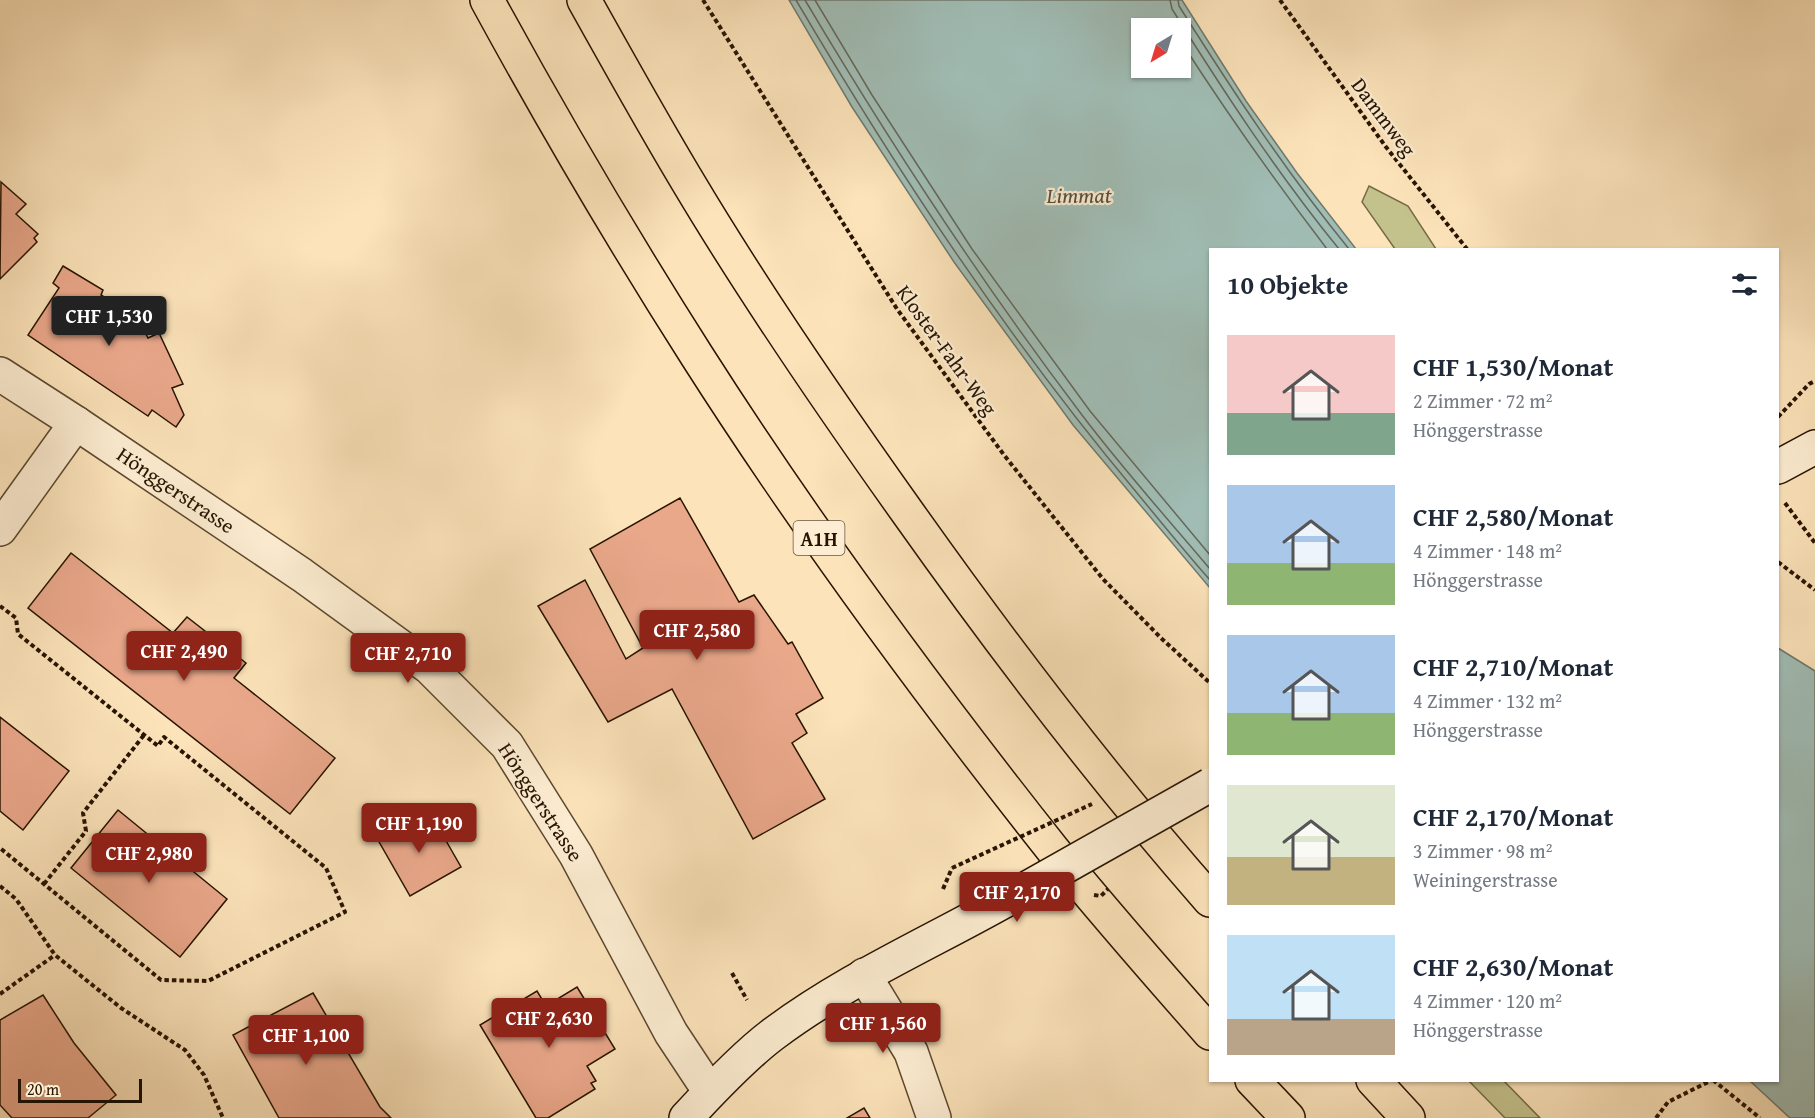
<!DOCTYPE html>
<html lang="de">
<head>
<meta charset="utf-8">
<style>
  :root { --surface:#fff; --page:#f6f6f7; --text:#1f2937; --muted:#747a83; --accent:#8f2418 }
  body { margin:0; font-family:"Gentium Book Plus",serif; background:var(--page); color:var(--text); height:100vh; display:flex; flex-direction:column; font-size:22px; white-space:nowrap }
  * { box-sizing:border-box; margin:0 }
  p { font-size:20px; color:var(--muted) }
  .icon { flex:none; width:33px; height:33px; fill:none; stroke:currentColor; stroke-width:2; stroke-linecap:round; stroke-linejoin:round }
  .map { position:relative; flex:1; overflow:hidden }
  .panel { position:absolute; left:1209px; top:248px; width:570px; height:834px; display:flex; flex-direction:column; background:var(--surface); border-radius:0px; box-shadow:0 2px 4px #0004 }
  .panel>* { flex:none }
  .needle { width:39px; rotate:218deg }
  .buttons { position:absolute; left:1131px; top:18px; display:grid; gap:12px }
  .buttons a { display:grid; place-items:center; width:60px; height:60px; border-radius:0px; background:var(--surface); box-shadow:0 2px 4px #0004; font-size:30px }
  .scale { position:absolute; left:18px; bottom:15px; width:124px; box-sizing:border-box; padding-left:6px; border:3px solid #271401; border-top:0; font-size:16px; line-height:21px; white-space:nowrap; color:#271401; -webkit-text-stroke:4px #fdedd2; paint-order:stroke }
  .price { position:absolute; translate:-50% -51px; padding:0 14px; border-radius:6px; background:var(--accent); color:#fff; font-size:20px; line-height:39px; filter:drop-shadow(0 2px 3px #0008) }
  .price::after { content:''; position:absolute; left:50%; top:36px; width:18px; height:14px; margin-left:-9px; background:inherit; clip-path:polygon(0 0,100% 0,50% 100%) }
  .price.on { background:#222; color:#fff }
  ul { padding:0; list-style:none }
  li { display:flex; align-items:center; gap:18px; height:150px; padding:0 18px }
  li span { display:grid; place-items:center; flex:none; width:168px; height:120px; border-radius:0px; color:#555 }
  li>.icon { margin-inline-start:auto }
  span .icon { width:72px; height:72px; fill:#fffc; stroke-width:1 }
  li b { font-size:26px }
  h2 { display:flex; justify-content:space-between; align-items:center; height:72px; padding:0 18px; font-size:26px }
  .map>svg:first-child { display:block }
  .green { fill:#c4c28c; stroke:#766b46; stroke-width:1.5 }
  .water { fill:#a0bdb5; stroke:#70796d; stroke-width:1.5; fill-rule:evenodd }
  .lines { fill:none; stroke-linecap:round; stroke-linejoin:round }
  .shore { stroke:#64685b; stroke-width:1.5 }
  .building { fill:#eaa88b; stroke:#271401; stroke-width:1.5 }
  .minor-casing { stroke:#5c482f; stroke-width:36 }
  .tertiary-casing { stroke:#5c482f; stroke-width:36 }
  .secondary-casing { stroke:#271401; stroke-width:36 }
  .motorway-casing { stroke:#271401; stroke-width:36 }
  .path { stroke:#271401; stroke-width:4; stroke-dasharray:4.5 3; stroke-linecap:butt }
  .minor { stroke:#fdedd2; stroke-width:33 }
  .tertiary { stroke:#fdedd2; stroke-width:33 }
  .secondary { stroke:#fdedd2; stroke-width:33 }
  .motorway { stroke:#fce3ba; stroke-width:33 }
  .secondary-bridge-casing { stroke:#271401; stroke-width:36; stroke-linecap:butt }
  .path-bridge { stroke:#271401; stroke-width:4; stroke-dasharray:4.5 3; stroke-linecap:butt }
  .secondary-bridge { stroke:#fdedd2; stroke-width:33 }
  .labels { text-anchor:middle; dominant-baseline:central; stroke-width:4.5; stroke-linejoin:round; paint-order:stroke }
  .shield { fill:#fdedd2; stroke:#675540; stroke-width:1.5 }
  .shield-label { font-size:20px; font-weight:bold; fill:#271401 }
  .street-label { font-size:21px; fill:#271401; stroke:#fdedd2 }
  .water-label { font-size:22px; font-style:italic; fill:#514f40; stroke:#fdedd2 }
</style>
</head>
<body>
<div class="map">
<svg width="1815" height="1118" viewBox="0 0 1815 1118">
  <rect width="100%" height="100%" fill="#fce3ba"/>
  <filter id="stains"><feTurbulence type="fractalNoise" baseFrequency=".00333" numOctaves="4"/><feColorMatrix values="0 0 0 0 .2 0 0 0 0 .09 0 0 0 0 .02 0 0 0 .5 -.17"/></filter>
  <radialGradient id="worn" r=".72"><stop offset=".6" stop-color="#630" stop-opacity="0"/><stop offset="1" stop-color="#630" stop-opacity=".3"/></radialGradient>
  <!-- green -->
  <g class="green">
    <polygon points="1369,186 1408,206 1436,249 1395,249 1362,202"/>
    <polygon points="1468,1080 1503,1080 1540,1118 1505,1118"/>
  </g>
  <!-- water -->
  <g class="water">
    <path d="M 789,0 L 1182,0 L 1246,101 L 1297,173 L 1356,249 L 1210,249 L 1210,588 L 1073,425 L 954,262 L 852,107 ZM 1142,28 L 1180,28 L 1180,68 L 1142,68 Z"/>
    <polygon points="1778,648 1815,671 1815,1118 1790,1118 1749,1080 1778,1080"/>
  </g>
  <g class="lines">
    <!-- shore -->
    <g class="shore">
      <path d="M 796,0 C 898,173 1008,339 1137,493 C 1161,522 1185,552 1210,580"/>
      <path d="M 805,0 C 890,143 981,282 1082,415 C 1122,468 1167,518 1210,569"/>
      <polyline points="815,0 872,95 972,249 1090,411 1210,555"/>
      <path d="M 1170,0 L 1172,9 C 1224,92 1277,173 1339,249"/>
      <path d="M 1178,0 L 1179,6 C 1232,90 1286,172 1349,249"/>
      <path d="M 1180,40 C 1226,112 1275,181 1327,249"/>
    </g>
  </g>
  <!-- building -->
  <g class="building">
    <polygon points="1,182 26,204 16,214 38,234 34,238 37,242 0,279"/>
    <polygon points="63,266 103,290 101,295 139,320 148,338 159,333 183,384 172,388 184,415 176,427 152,410 148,416 28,335 59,288 53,283"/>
    <polygon points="680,498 739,602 754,595 788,644 792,642 823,698 796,714 807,733 792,743 825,799 753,839 672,689 608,722 538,606 585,580 626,659 643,648 590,549"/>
    <polygon points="71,553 173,633 187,617 246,663 234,678 335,758 290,814 28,608"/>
    <polygon points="0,717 69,771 23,830 0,811"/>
    <polygon points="118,810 227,899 180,957 71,868"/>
    <polygon points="429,811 461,867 410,896 378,840"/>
    <polygon points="577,987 615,1049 587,1066 596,1081 591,1083 595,1089 548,1118 536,1118 480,1025 537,991 546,1006"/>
    <polygon points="313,993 380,1107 391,1118 279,1118 233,1035"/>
    <polygon points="43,995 74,1043 116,1095 88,1118 12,1118 0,1105 0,1020"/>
    <polygon points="864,1108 870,1118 847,1118"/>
  </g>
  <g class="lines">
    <defs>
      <g id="minor">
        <polyline points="0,374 76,423 302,575 430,668 507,745 576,855 671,1033 710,1092"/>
        <polyline points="0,529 76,423"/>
      </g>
      <polyline id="tertiary" points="864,975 911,1052 934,1118"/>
      <g id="secondary">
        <polyline points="1778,467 1815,447"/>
        <path d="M 686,1118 C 711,1091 743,1057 772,1035 C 849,977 939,939 1022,891"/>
      </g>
      <g id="motorway">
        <path d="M 487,0 C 553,121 623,240 697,356 C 806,527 927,691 1053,850 C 1104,912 1157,973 1210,1033"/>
        <path d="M 584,0 C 618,61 652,122 688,182 C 756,296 831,405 908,513 C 1003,647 1102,777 1210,900"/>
        <polyline points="1252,1080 1288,1118"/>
        <polyline points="1373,1080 1408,1118"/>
      </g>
    </defs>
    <!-- minor casing -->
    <use href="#minor" class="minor-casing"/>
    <!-- tertiary casing -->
    <use href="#tertiary" class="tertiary-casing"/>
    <!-- secondary casing -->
    <use href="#secondary" class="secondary-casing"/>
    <!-- motorway casing -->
    <use href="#motorway" class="motorway-casing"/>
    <!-- path -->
    <g class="path">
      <polyline points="703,0 897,309 1004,455 1103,579 1161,638 1210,683"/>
      <polyline points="1280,0 1386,147 1467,249"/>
      <polyline points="1778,417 1809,384 1815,381"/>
      <polyline points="1785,503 1815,543"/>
      <polyline points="1778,562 1815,590"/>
      <polyline points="0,606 16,618 18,634 158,746 164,737 326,868 345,912 208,981 161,980 0,848"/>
      <polyline points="44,884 86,831 83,813 144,735"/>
      <polyline points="0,886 16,899 55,955 121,1008 185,1050 204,1075 223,1118"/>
      <polyline points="943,889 952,868"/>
      <polyline points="732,973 747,1000"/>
      <polyline points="0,994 55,955"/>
      <polyline points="1713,1080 1760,1118"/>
      <polyline points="1656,1118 1668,1102 1712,1080"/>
    </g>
    <!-- minor -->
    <use href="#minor" class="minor"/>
    <!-- tertiary -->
    <use href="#tertiary" class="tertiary"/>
    <!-- secondary -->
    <use href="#secondary" class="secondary"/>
    <!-- motorway -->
    <use href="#motorway" class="motorway"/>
    <defs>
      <polyline id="secondary-bridge" points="1022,891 1210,785"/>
    </defs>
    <!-- secondary-bridge casing -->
    <use href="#secondary-bridge" class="secondary-bridge-casing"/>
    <!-- path-bridge -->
    <g class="path-bridge">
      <polyline points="952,868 1092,804"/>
      <polyline points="1094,895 1101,896 1108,889"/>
    </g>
    <!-- secondary-bridge -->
    <use href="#secondary-bridge" class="secondary-bridge"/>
  </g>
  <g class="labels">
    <!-- shield labels -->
    <rect class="shield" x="793.5" y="521" width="51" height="34" rx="4.5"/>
    <g class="shield-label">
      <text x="819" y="538">A1H</text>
    </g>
    <!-- street labels -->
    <g class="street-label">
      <text transform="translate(1384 117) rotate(53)">Dammweg</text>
      <text transform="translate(947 350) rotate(54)">Kloster-Fahr-Weg</text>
      <text transform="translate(176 490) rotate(34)">Hönggerstrasse</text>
      <text transform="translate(541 802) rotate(57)">Hönggerstrasse</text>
    </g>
    <!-- water labels -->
    <g class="water-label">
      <text x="1079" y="195">Limmat</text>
    </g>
  </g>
  <rect width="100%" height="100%" filter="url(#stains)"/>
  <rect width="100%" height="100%" fill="url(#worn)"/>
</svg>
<div class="buttons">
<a><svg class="needle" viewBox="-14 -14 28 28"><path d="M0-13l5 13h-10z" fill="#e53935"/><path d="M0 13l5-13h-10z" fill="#747a83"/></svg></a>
</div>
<div class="scale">20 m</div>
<b class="price on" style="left:109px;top:347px">CHF 1,530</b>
<b class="price" style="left:697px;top:661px">CHF 2,580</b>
<b class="price" style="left:184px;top:682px">CHF 2,490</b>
<b class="price" style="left:408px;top:684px">CHF 2,710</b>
<b class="price" style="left:419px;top:854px">CHF 1,190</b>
<b class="price" style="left:149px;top:884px">CHF 2,980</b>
<b class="price" style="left:1017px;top:923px">CHF 2,170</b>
<b class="price" style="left:549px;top:1049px">CHF 2,630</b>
<b class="price" style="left:883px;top:1054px">CHF 1,560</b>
<b class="price" style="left:306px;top:1066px">CHF 1,100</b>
<section class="panel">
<h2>10 Objekte<svg class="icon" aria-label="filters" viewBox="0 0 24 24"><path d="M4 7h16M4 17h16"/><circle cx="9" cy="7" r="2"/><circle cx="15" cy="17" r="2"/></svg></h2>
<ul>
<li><span style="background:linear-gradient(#f6c9c9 65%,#7fa58c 0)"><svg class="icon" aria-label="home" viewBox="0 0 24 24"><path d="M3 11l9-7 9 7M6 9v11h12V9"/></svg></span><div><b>CHF 1,530/Monat</b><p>2 Zimmer · 72 m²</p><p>Hönggerstrasse</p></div></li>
<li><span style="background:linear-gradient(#a9c7e8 65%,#8fb573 0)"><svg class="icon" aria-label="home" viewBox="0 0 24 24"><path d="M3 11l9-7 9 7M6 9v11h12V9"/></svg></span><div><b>CHF 2,580/Monat</b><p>4 Zimmer · 148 m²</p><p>Hönggerstrasse</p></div></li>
<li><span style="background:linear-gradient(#a9c7e8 65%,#8fb573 0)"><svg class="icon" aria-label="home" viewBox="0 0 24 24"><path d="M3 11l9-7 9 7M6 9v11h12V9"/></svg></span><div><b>CHF 2,710/Monat</b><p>4 Zimmer · 132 m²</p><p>Hönggerstrasse</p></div></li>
<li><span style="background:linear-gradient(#dfe7d0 60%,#c2b280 0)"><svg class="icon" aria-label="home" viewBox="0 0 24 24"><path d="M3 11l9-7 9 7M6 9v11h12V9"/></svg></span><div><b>CHF 2,170/Monat</b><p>3 Zimmer · 98 m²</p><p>Weiningerstrasse</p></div></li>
<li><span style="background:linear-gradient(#bfe0f5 70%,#b9a48a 0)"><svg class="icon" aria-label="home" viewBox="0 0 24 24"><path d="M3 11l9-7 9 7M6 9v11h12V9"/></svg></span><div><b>CHF 2,630/Monat</b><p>4 Zimmer · 120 m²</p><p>Hönggerstrasse</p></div></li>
</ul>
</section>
</div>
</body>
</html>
